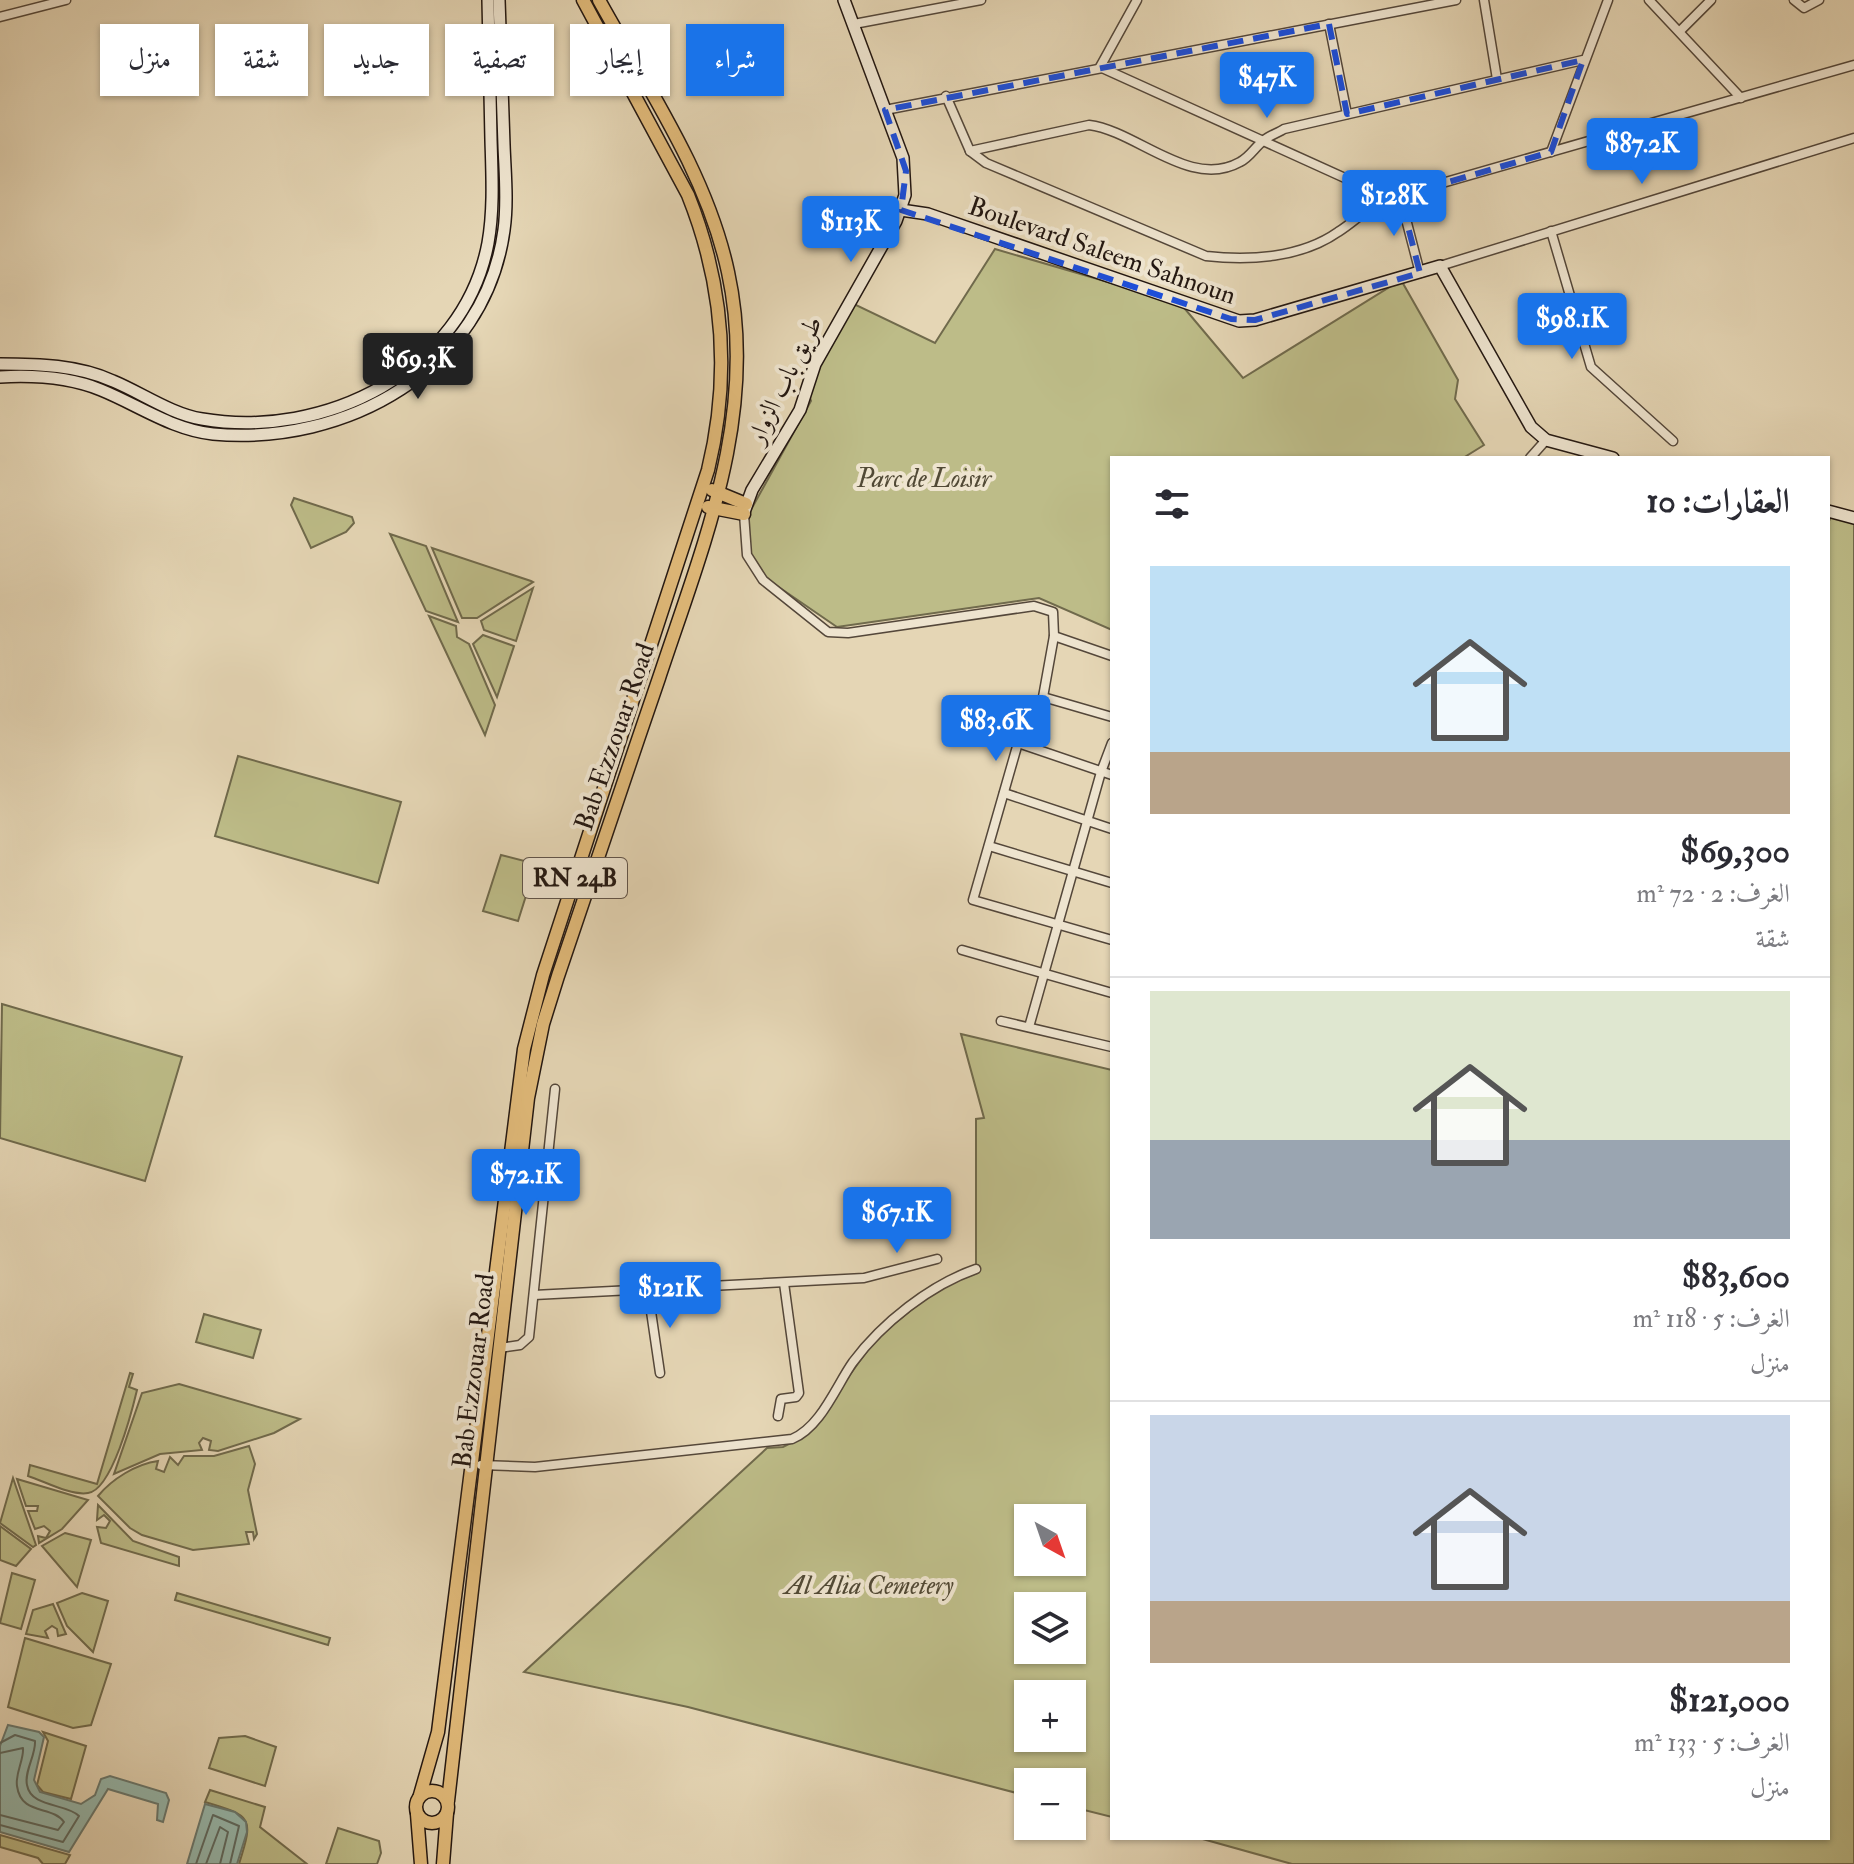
<!DOCTYPE html>
<html lang="ar">
<head>
<meta charset="utf-8">
<style>
  :root { --surface:#fff; --page:#f2f2f3; --text:#2b2b33; --muted:#7c7c81; --line:#e1e1e2; --accent:#1a73e8 }
  body { margin:0; font-family:"IM FELL Double Pica",Amiri,serif; background:var(--page); color:var(--text); direction:rtl; height:100vh; display:flex; flex-direction:column; font-size:30px; white-space:nowrap }
  * { box-sizing:border-box; margin:0 }
  p { font-size:26px; color:var(--muted) }
  .icon { flex:none; width:44px; height:44px; fill:none; stroke:currentColor; stroke-width:2; stroke-linecap:round; stroke-linejoin:round }
  .map { position:relative; flex:1; overflow:hidden; direction:ltr }
  .details { position:absolute; left:1110px; top:456px; width:720px; height:1384px; display:flex; flex-direction:column; background:var(--surface); border-radius:0px; box-shadow:0 2px 6px #0004; direction:rtl }
  .details>* { flex:none }
  .guide { position:absolute; left:24px; top:24px; width:760px; height:72px; direction:rtl; display:flex; gap:16px }
  .needle { width:52px; rotate:140deg }
  .fabs { position:absolute; left:1014px; top:1504px; display:grid; gap:16px }
  .fabs a { display:grid; place-items:center; width:72px; height:72px; border-radius:0px; background:var(--surface); box-shadow:0 2px 6px #0004; font-size:40px }
  .price { position:absolute; translate:-50% -68px; padding:0 18px; border-radius:8px; background:var(--accent); color:#fff; font-size:26px; line-height:52px; filter:drop-shadow(0 2px 4px #0008) }
  .price::after { content:''; position:absolute; left:50%; top:48px; width:24px; height:18px; margin-left:-12px; background:inherit; clip-path:polygon(0 0,100% 0,50% 100%) }
  .price.active { background:#222; color:#fff }
  ul { padding:0; list-style:none }
  li { display:grid; align-content:center; gap:16px; height:424px; padding:0 40px }
  li+li { border-top:2px solid var(--line) }
  li span { display:grid; place-items:center; height:248px; border-radius:0px; color:#555 }
  li>.icon { margin-inline-start:auto }
  span .icon { width:144px; height:144px; fill:#fffc; stroke-width:1 }
  li b { font-size:34px }
  h2 { display:flex; justify-content:space-between; align-items:center; height:96px; padding:0 40px; font-size:34px }
  .pill { padding:0 28px; border-radius:0px; background:var(--surface); box-shadow:0 2px 6px #0004; font-size:28px; line-height:72px }
  .pill.active { background:var(--accent); color:#fff }
  .map>svg:first-child { display:block }
  .green { fill:#bdbc88; stroke:#706a4c; stroke-width:2; fill-rule:evenodd }
  .water { fill:#96b9ae; stroke:#68786f; stroke-width:2 }
  .lines { fill:none; stroke-linecap:round; stroke-linejoin:round }
  .shore { stroke:#5c6860; stroke-width:2 }
  .street-casing { stroke:#54473a; stroke-width:11 }
  .secondary-casing { stroke:#231711; stroke-width:14 }
  .primary-casing { stroke:#231711; stroke-width:15 }
  .street { stroke:#eee4cf; stroke-width:8 }
  .secondary { stroke:#eee4cf; stroke-width:11 }
  .primary { stroke:#e2bb7a; stroke-width:12 }
  .marked { fill:none; stroke:#1d4ed8; stroke-width:6; stroke-dasharray:16 10; stroke-linejoin:round }
  .labels { text-anchor:middle; dominant-baseline:central; stroke-width:8; stroke-linejoin:round; paint-order:stroke }
  .shield { fill:#eee4cf; stroke:#60544a; stroke-width:2 }
  .shield-label { font-size:24px; font-weight:bold; fill:#231711 }
  .street-label { font-size:26px; fill:#231711; stroke:#eee4cf }
  .park-label { font-size:26px; font-style:italic; fill:#514935; stroke:#eee4cf }
</style>
</head>
<body>
<div class="map">
<svg width="1854" height="1864" viewBox="0 0 1854 1864">
  <rect width="100%" height="100%" fill="#e5d6b5"/>
  <filter id="stains"><feTurbulence type="fractalNoise" baseFrequency=".0025" numOctaves="4"/><feColorMatrix values="0 0 0 0 .2 0 0 0 0 .09 0 0 0 0 .02 0 0 0 .5 -.17"/></filter>
  <radialGradient id="worn" r=".72"><stop offset=".6" stop-color="#630" stop-opacity="0"/><stop offset="1" stop-color="#630" stop-opacity=".3"/></radialGradient>
  <!-- green -->
  <g class="green">
    <polygon points="995,249 1180,303 1243,378 1401,280 1458,380 1455,399 1484,445 1463,458 1112,458 1112,630 1039,598 837,627 767,579 751,559 747,517 811,401 806,386 854,304 935,343"/>
    <polygon points="294,498 352,517 354,523 346,532 311,548 291,505"/>
    <polygon points="1831,516 1854,522 1854,1864 1292,1864 1199,1838 1828,1838 1828,524"/>
    <polygon points="390,534 426,546 458,622 426,611"/>
    <polygon points="432,548 531,581 533,582 477,618 462,618"/>
    <polygon points="533,588 516,641 484,630 481,621"/>
    <polygon points="429,616 456,626 457,637 469,644 495,705 485,735"/>
    <polygon points="483,635 514,646 497,697 473,644"/>
    <polygon points="238,756 401,802 378,883 215,836"/>
    <polygon points="501,855 536,864 518,921 483,911"/>
    <polygon points="2,1004 182,1057 145,1181 0,1138"/>
    <path d="M 961,1034 L 1112,1070 L 1112,1817 L 1072,1807 L 1072,1782 L 1028,1782 L 1028,1796 L 688,1707 L 524,1672 L 767,1448 L 783,1447 L 805,1436 L 876,1339 L 928,1296 L 976,1269 L 976,1119 L 984,1118 ZM 1028,1518 L 1072,1518 L 1072,1562 L 1028,1562 ZM 1028,1606 L 1072,1606 L 1072,1650 L 1028,1650 ZM 1028,1694 L 1072,1694 L 1072,1738 L 1028,1738 Z"/>
    <polygon points="204,1314 261,1330 253,1358 196,1342"/>
    <path d="M 130,1373 L 133,1374 L 129,1387 L 137,1390 C 132,1411 112,1490 88,1493 C 71,1496 44,1481 28,1476 L 30,1465 L 97,1484 Z"/>
    <polygon points="179,1384 300,1419 274,1433 218,1451 209,1450 211,1441 203,1438 199,1443 202,1450 160,1454 114,1474 142,1393"/>
    <path d="M 249,1446 L 255,1464 L 248,1490 L 257,1534 L 254,1539 L 253,1532 L 246,1532 L 249,1544 L 193,1550 L 142,1535 L 130,1528 L 98,1496 C 112,1479 136,1464 158,1461 L 156,1469 L 164,1472 L 170,1457 L 178,1465 L 184,1456 L 214,1456 Z"/>
    <polygon points="13,1478 36,1545 33,1547 0,1523"/>
    <polygon points="17,1479 88,1500 62,1529 39,1543 38,1536 46,1538 50,1531 44,1526 35,1529 28,1511 37,1511 38,1506 26,1506"/>
    <polygon points="98,1505 133,1541 179,1557 179,1566 101,1543 97,1527 106,1528 110,1521 104,1515 97,1520"/>
    <polygon points="0,1526 31,1549 16,1566 0,1560"/>
    <polygon points="65,1533 91,1540 77,1587 42,1546"/>
    <polygon points="12,1573 35,1580 21,1629 0,1623"/>
    <polygon points="82,1593 108,1601 93,1652 67,1626 57,1603"/>
    <polygon points="177,1593 330,1638 328,1645 175,1600"/>
    <polygon points="53,1604 66,1634 58,1636 57,1629 52,1626 45,1631 48,1638 26,1634 33,1610"/>
    <polygon points="25,1638 111,1664 91,1725 73,1728 8,1707"/>
    <polygon points="43,1732 86,1746 71,1799 43,1792 37,1785 48,1741"/>
    <polygon points="245,1736 276,1747 265,1786 209,1768 219,1738"/>
    <path d="M 210,1790 L 265,1807 L 260,1827 L 307,1864 L 239,1864 C 254,1817 252,1816 205,1802 Z"/>
    <polygon points="338,1828 379,1841 381,1853 377,1864 326,1864"/>
    <polygon points="0,1835 70,1855 65,1864 43,1864 38,1858 0,1847"/>
  </g>
  <!-- water -->
  <g class="water">
    <polygon points="8,1725 39,1732 44,1737 34,1780 40,1792 81,1804 95,1795 101,1779 110,1776 166,1793 169,1800 163,1822 157,1820 158,1804 108,1789 69,1852 0,1832 0,1746"/>
    <polygon points="205,1804 235,1812 246,1822 247,1832 237,1864 187,1864"/>
  </g>
  <g class="lines">
    <!-- shore -->
    <g class="shore">
      <path d="M 0,1743 L 15,1735 L 35,1741 C 36,1755 24,1771 27,1785 C 31,1808 66,1803 79,1816 L 63,1842 L 0,1825"/>
      <path d="M 0,1753 L 23,1748 C 24,1760 15,1773 17,1786 C 21,1816 52,1805 64,1822 L 58,1830 L 0,1815"/>
      <polyline points="196,1864 213,1815 239,1826 230,1864"/>
      <polyline points="206,1864 220,1827 228,1832 220,1864"/>
    </g>
    <defs>
      <g id="street">
        <polyline points="1137,0 1100,67 1389,198"/>
        <polyline points="1484,0 1497,79"/>
        <polyline points="1649,0 1741,98"/>
        <polyline points="1794,0 1804,8 1819,0"/>
        <polyline points="0,17 66,0"/>
        <polyline points="854,24 981,0"/>
        <polyline points="1329,24 1347,114"/>
        <polyline points="1680,31 1711,0"/>
        <path d="M 946,96 L 970,151 L 986,163 L 1206,256 C 1249,261 1301,258 1338,232 C 1357,220 1368,206 1390,198 L 1854,65"/>
        <polyline points="885,110 1456,0"/>
        <path d="M 970,151 L 1089,125 C 1137,131 1190,190 1240,162 C 1250,157 1255,147 1263,141 C 1268,136 1278,133 1284,129 L 1583,60"/>
        <polyline points="1551,152 1608,0"/>
        <polyline points="1400,196 1420,273"/>
        <polyline points="1551,231 1591,367 1673,441"/>
        <polyline points="1440,266 1854,138"/>
        <polyline points="1530,458 1546,440"/>
        <polyline points="744,514 747,555 763,580 828,632 848,633 1034,606 1053,612 1054,636 1043,697 1018,743 973,900 1112,940"/>
        <polyline points="1054,636 1112,656"/>
        <polyline points="1043,697 1112,717"/>
        <polyline points="1018,743 1112,775"/>
        <polyline points="1004,793 1112,829"/>
        <polyline points="989,846 1112,883"/>
        <polyline points="962,950 1112,993"/>
        <polyline points="1001,1021 1112,1047"/>
        <polyline points="1029,1027 1101,772 1112,743"/>
        <polyline points="648,1291 660,1373"/>
        <polyline points="534,1295 864,1278 937,1259"/>
        <polyline points="499,1348 520,1345 529,1337 555,1089"/>
        <polyline points="778,1416 781,1399 796,1397 799,1393 784,1283"/>
        <path d="M 481,1465 L 535,1467 L 792,1439 C 821,1427 836,1386 853,1362 C 882,1323 930,1285 976,1269"/>
      </g>
      <g id="secondary">
        <polyline points="901,210 928,214 1239,321 1255,320 1440,266 1531,427 1546,440 1613,458"/>
        <path d="M 0,364 C 38,364 78,365 113,381 C 142,393 171,414 202,419 C 324,440 464,371 488,243 C 494,209 492,174 491,140 C 490,93 489,47 488,0"/>
        <path d="M 0,377 C 34,375 69,377 101,390 C 138,405 173,430 213,434 C 346,446 485,370 504,230 C 508,202 505,173 504,145 C 502,97 501,48 499,0"/>
        <polyline points="1828,511 1854,518"/>
        <polyline points="744,512 752,490 800,410 815,364 896,221 905,195 903,158 844,0"/>
      </g>
      <g id="primary">
        <polyline points="712,490 746,504"/>
        <polyline points="708,507 744,514"/>
        <circle cx="432" cy="1807" r="16"/>
        <path d="M 420,1795 L 438,1732 L 524,1049 L 543,975 L 708,470 C 731,376 724,285 688,195 L 583,0"/>
        <path d="M 448,1801 L 528,1098 L 543,1024 L 558,976 C 592,876 625,777 659,678 C 703,545 759,414 728,272 C 707,174 647,87 599,0"/>
        <polyline points="417,1814 421,1864"/>
        <polyline points="443,1864 447,1813"/>
      </g>
    </defs>
    <!-- street casing -->
    <use href="#street" class="street-casing"/>
    <!-- secondary casing -->
    <use href="#secondary" class="secondary-casing"/>
    <!-- primary casing -->
    <use href="#primary" class="primary-casing"/>
    <!-- street -->
    <use href="#street" class="street"/>
    <!-- secondary -->
    <use href="#secondary" class="secondary"/>
    <!-- primary -->
    <use href="#primary" class="primary"/>
  </g>
  <!-- marked area -->
  <path class="marked" d="M 1329,24 L 1347,114 L 1583,60 L 1551,152 L 1400,196 L 1420,273 L 1255,320 L 1231,319 L 901,210 L 906,171 L 885,110 Z"/>
  <g class="labels">
    <!-- shield labels -->
    <rect class="shield" x="523" y="858" width="104" height="40" rx="6"/>
    <g class="shield-label">
      <text x="575" y="878">RN 24B</text>
    </g>
    <!-- street labels -->
    <g class="street-label">
      <text transform="translate(1102 251) rotate(19)">Boulevard Saleem Sahnoun</text>
      <text transform="translate(785 380) rotate(-64)">طريق باب الزوار</text>
      <text transform="translate(615 737) rotate(-71)">Bab Ezzouar Road</text>
      <text transform="translate(474 1371) rotate(-83)">Bab Ezzouar Road</text>
    </g>
    <!-- park labels -->
    <g class="park-label">
      <text x="924" y="479">Parc de Loisir</text>
      <text x="869" y="1586">Al Alia Cemetery</text>
    </g>
  </g>
  <rect width="100%" height="100%" filter="url(#stains)"/>
  <rect width="100%" height="100%" fill="url(#worn)"/>
</svg>
<div class="fabs">
<a><svg class="needle" viewBox="-14 -14 28 28"><path d="M0-13l5 13h-10z" fill="#e53935"/><path d="M0 13l5-13h-10z" fill="#7c7c81"/></svg></a>
<a><svg class="icon" aria-label="layers" viewBox="0 0 24 24"><path d="M12 4l9 5-9 5-9-5zM3 14l9 5 9-5"/></svg></a>
<a>+</a>
<a>−</a>
</div>
<b class="price" style="left:1267px;top:120px">$47K</b>
<b class="price" style="left:1642px;top:186px">$87.2K</b>
<b class="price" style="left:1394px;top:238px">$128K</b>
<b class="price" style="left:851px;top:264px">$113K</b>
<b class="price" style="left:1572px;top:361px">$98.1K</b>
<b class="price active" style="left:418px;top:401px">$69.3K</b>
<b class="price" style="left:996px;top:763px">$83.6K</b>
<b class="price" style="left:526px;top:1217px">$72.1K</b>
<b class="price" style="left:897px;top:1255px">$67.1K</b>
<b class="price" style="left:670px;top:1330px">$121K</b>
<div class="guide">
<a class="pill active">شراء</a>
<a class="pill">إيجار</a>
<a class="pill">تصفية</a>
<a class="pill">جديد</a>
<a class="pill">شقة</a>
<a class="pill">منزل</a>
</div>
<section class="details">
<h2>العقارات: 10<svg class="icon" aria-label="filters" viewBox="0 0 24 24"><path d="M4 7h16M4 17h16"/><circle cx="9" cy="7" r="2"/><circle cx="15" cy="17" r="2"/></svg></h2>
<ul>
<li><span style="background:linear-gradient(#bfe0f5 75%,#b9a48a 0)"><svg class="icon" aria-label="home" viewBox="0 0 24 24"><path d="M3 11l9-7 9 7M6 9v11h12V9"/></svg></span><div><b>$69,300</b><p>الغرف: 2 · 72 m²</p><p>شقة</p></div></li>
<li><span style="background:linear-gradient(#dfe7d0 60%,#9aa5b1 0)"><svg class="icon" aria-label="home" viewBox="0 0 24 24"><path d="M3 11l9-7 9 7M6 9v11h12V9"/></svg></span><div><b>$83,600</b><p>الغرف: 5 · 118 m²</p><p>منزل</p></div></li>
<li><span style="background:linear-gradient(#c9d6e8 75%,#b9a48a 0)"><svg class="icon" aria-label="home" viewBox="0 0 24 24"><path d="M3 11l9-7 9 7M6 9v11h12V9"/></svg></span><div><b>$121,000</b><p>الغرف: 5 · 133 m²</p><p>منزل</p></div></li>
</ul>
</section>
</div>
</body>
</html>
